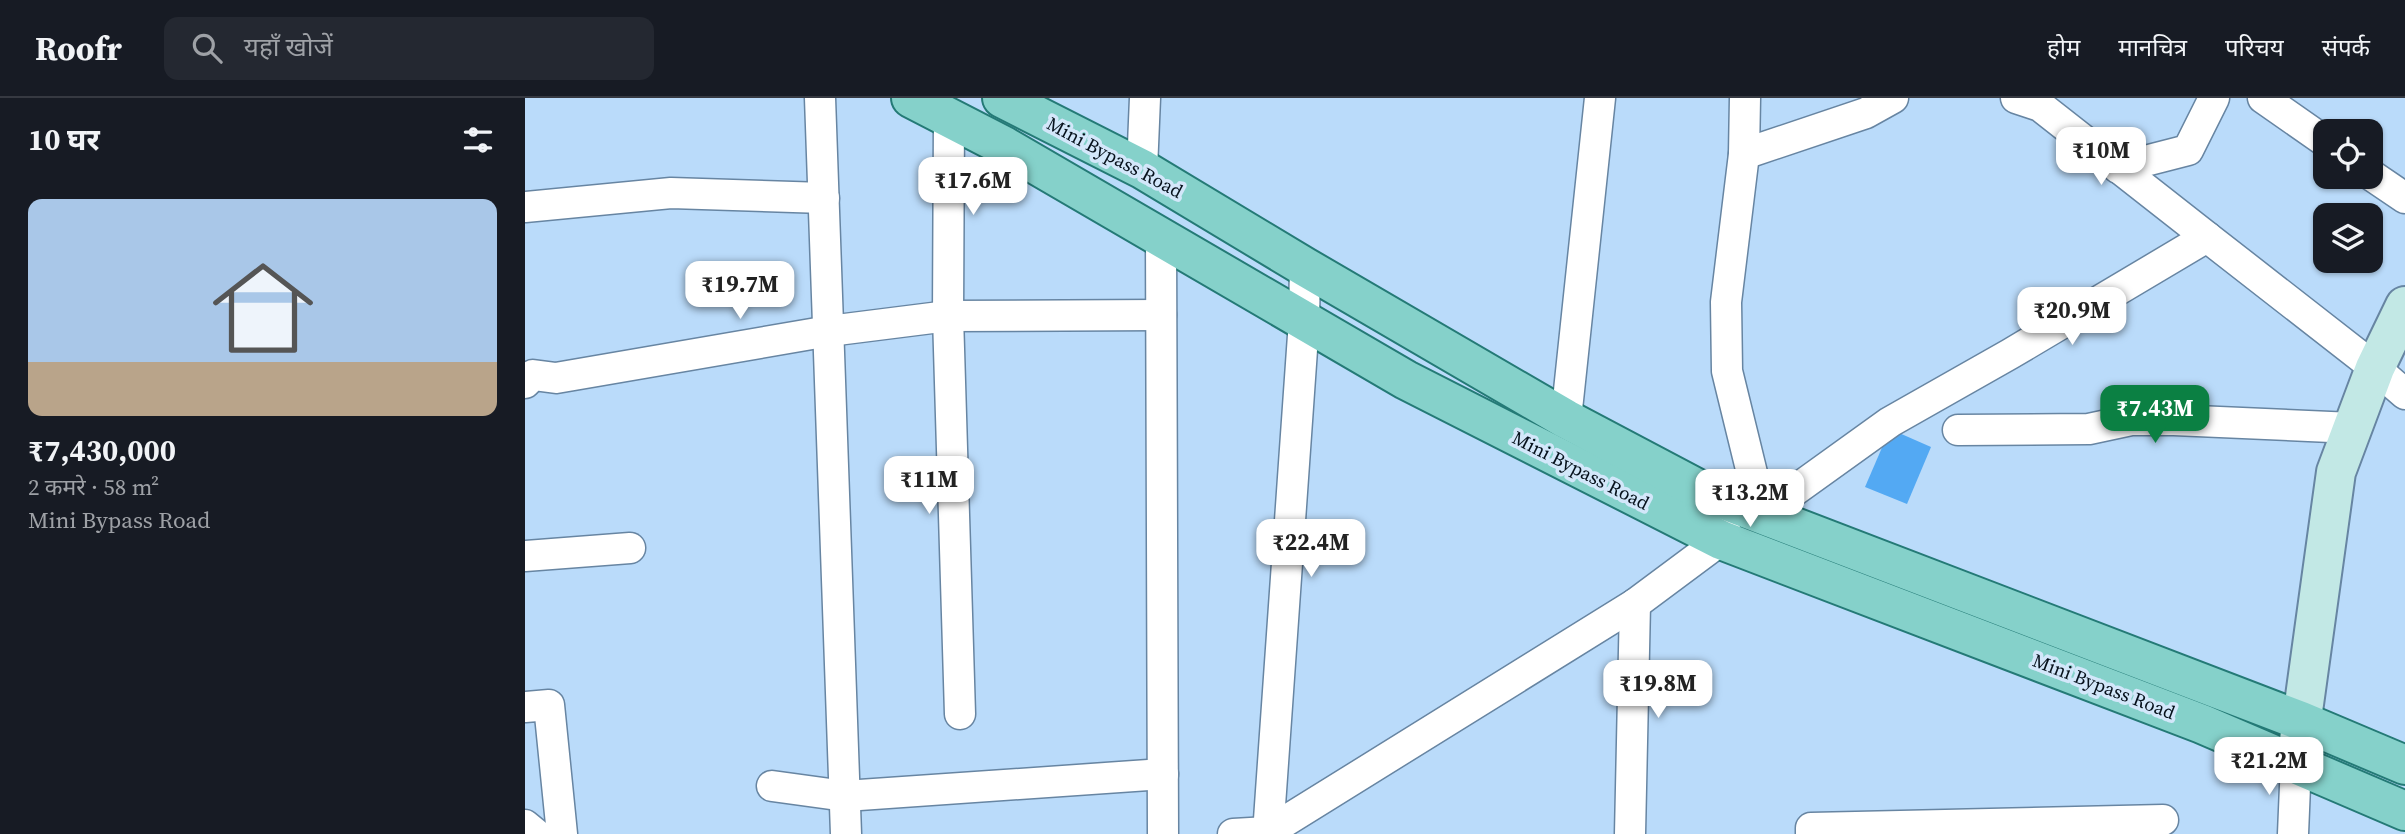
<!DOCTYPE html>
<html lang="hi">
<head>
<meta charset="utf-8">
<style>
  :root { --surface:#171b24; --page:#242831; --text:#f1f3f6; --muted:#9ea1a6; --line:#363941; --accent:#0b8043 }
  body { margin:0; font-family:"Source Serif 4","Noto Sans Devanagari",serif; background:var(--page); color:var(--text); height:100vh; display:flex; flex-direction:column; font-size:26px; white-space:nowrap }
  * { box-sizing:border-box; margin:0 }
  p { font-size:23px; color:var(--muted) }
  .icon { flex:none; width:38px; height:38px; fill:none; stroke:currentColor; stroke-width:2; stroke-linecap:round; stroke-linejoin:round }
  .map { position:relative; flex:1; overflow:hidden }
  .panel { display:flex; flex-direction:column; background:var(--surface); width:525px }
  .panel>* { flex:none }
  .controls { position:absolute; left:1788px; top:21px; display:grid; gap:14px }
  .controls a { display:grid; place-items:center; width:70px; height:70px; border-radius:14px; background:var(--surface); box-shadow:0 2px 5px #0004; font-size:35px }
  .price { position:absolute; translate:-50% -60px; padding:0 16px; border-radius:14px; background:#fff; color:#222; font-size:23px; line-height:46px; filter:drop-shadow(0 2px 4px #0008) }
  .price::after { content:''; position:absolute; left:50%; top:42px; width:21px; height:16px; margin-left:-10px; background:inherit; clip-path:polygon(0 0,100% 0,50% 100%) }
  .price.active { background:var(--accent); color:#fff }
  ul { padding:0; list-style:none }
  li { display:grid; align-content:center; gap:14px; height:371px; padding:0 28px }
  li+li { border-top:2px solid var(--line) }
  li span { display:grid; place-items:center; height:217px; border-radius:14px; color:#555 }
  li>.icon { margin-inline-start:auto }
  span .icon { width:126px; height:126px; fill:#fffc; stroke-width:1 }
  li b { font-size:30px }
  h2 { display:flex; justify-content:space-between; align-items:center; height:84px; padding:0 28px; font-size:30px }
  header { display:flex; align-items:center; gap:42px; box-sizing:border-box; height:98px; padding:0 35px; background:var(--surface); border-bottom:2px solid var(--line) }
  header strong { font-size:33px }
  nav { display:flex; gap:38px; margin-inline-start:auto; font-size:24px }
  .search { width:490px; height:63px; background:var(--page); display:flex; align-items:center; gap:18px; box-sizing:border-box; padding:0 24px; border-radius:14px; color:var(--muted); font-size:26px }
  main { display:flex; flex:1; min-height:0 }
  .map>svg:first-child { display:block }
  .building { fill:#53a9f3 }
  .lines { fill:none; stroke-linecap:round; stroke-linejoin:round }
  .street-casing { stroke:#6785a2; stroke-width:33 }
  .secondary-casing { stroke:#6785a2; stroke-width:42 }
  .primary-casing { stroke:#247a76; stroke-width:42 }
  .street { stroke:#fff; stroke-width:30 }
  .secondary { stroke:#c2e8e5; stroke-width:38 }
  .primary { stroke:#85d1ca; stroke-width:38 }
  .labels { text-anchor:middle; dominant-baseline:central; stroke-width:7; stroke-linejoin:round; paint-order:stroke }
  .street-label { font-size:19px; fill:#06111c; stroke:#d3e7fa }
</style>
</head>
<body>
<header>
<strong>Roofr</strong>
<div class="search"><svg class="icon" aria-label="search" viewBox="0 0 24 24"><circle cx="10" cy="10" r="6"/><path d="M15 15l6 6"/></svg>यहाँ खोजें</div>
<nav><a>होम</a><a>मानचित्र</a><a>परिचय</a><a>संपर्क</a></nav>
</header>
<main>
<section class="panel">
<h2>10 घर<svg class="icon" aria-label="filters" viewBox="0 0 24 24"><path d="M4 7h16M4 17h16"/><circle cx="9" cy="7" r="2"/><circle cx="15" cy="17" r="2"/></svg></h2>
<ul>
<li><span style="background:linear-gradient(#a9c7e8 75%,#b9a48a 0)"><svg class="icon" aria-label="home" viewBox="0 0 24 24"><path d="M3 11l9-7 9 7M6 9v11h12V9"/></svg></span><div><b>₹7,430,000</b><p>2 कमरे · 58 m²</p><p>Mini Bypass Road</p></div></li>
</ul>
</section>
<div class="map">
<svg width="1880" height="736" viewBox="0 0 1880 736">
  <rect width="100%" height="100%" fill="#badbfa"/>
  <!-- building -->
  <polygon class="building" points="1365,331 1406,349 1382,406 1340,389"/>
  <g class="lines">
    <defs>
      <g id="street">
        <polyline points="295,0 321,736"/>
        <polyline points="1220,0 1219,56 1201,204 1202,273 1237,416 1365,324 1485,256 1682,139 1850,270 1880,296"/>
        <polyline points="1491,0 1515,8 1682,139"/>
        <polyline points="1738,0 1801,44"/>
        <polyline points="424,20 423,218 435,616"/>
        <polyline points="1219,56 1341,15 1368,0"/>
        <polyline points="1593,70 1663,52 1689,0"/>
        <polyline points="617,71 620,0"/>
        <polyline points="1846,77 1880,100"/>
        <polyline points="0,109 146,95 299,100"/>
        <polyline points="636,139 638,736"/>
        <polyline points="0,285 8,277 31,280 304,233 423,218 636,217"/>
        <polyline points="1041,321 1075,0"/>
        <polyline points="1433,332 1564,331 1606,322 1649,322 1828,330"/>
        <polyline points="0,458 105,450"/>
        <polyline points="0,609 24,607 37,736"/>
        <polyline points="247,688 320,698 638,676"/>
        <polyline points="0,727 11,736"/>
        <polyline points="708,736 743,734 1110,506 1196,442 1200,426"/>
        <polyline points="743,736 779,223 780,169"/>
        <polyline points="1105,736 1110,506"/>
        <polyline points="1286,736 1286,730 1638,722"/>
        <polyline points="1768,736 1771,664"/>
      </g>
      <polyline id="secondary" points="1771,664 1811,374 1850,270 1880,208"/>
      <g id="primary">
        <polyline points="386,0 479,48 881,282 1196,442 1677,626 1880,713"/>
        <polyline points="477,0 617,71 780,169 1041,321 1181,395 1776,623 1880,667"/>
      </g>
    </defs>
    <!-- street casing -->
    <use href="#street" class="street-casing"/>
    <!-- secondary casing -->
    <use href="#secondary" class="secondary-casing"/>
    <!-- primary casing -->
    <use href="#primary" class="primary-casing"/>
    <!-- street -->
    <use href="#street" class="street"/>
    <!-- secondary -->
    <use href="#secondary" class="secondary"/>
    <!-- primary -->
    <use href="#primary" class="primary"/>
  </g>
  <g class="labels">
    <!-- street labels -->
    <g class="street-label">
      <text transform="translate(590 59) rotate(28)">Mini Bypass Road</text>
      <text transform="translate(1056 372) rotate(27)">Mini Bypass Road</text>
      <text transform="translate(1579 588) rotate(21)">Mini Bypass Road</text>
    </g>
  </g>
</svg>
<div class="controls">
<a><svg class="icon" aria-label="locate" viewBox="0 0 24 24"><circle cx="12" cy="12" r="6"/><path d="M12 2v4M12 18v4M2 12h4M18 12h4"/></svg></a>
<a><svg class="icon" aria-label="layers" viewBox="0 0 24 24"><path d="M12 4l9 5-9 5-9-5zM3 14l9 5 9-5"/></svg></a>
</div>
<b class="price" style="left:1576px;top:89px">₹10M</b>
<b class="price" style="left:448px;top:119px">₹17.6M</b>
<b class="price" style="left:215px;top:223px">₹19.7M</b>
<b class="price" style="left:1547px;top:249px">₹20.9M</b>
<b class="price active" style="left:1630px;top:347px">₹7.43M</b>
<b class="price" style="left:404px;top:418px">₹11M</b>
<b class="price" style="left:1225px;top:431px">₹13.2M</b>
<b class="price" style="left:786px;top:481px">₹22.4M</b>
<b class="price" style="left:1133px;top:622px">₹19.8M</b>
<b class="price" style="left:1744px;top:699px">₹21.2M</b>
</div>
</main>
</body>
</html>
